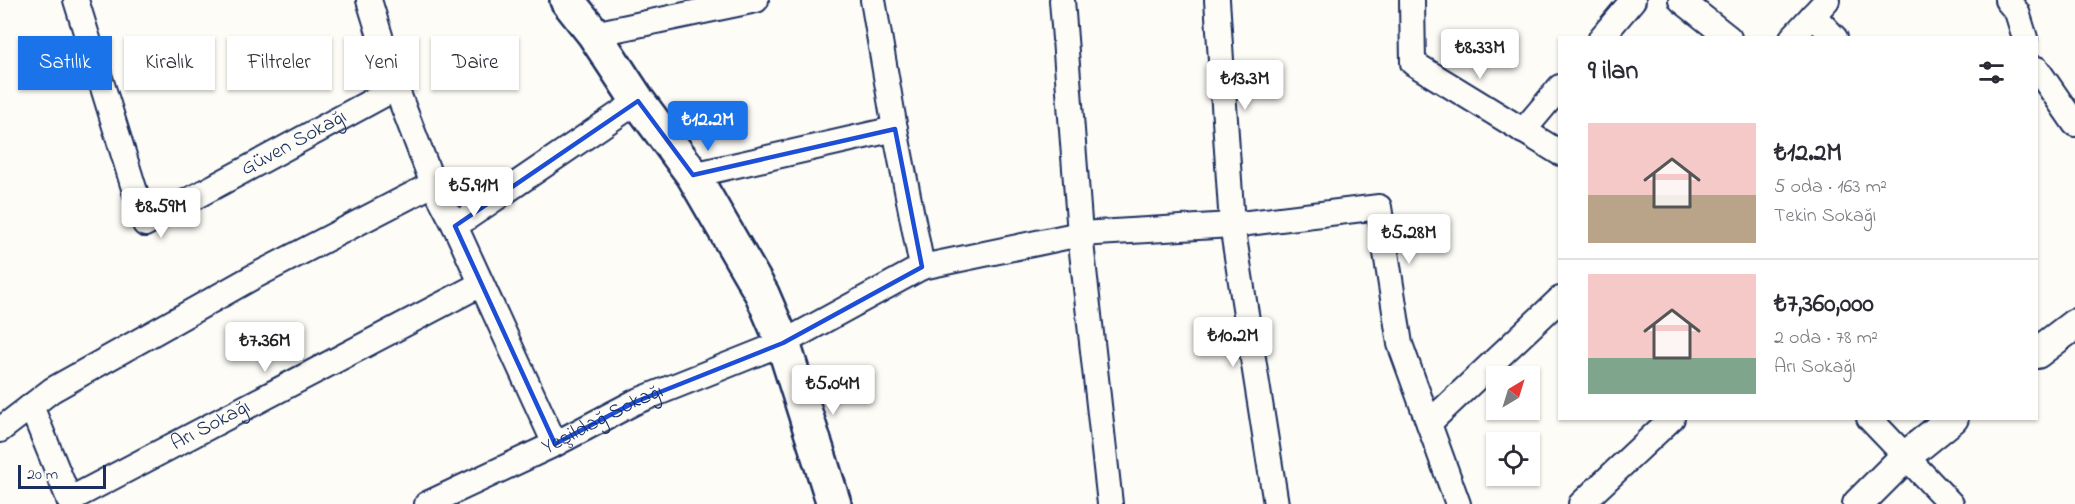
<!DOCTYPE html>
<html lang="tr">
<head>
<meta charset="utf-8">
<style>
  :root { --surface:#fff; --page:#f2f2f3; --text:#2b2b33; --muted:#7c7c81; --line:#e1e1e2; --accent:#1a73e8 }
  body { margin:0; font-family:"Indie Flower",sans-serif; background:var(--page); color:var(--text); height:100vh; display:flex; flex-direction:column; font-size:22px; white-space:nowrap }
  * { box-sizing:border-box; margin:0 }
  p { font-size:20px; color:var(--muted) }
  .icon { flex:none; width:33px; height:33px; fill:none; stroke:currentColor; stroke-width:2; stroke-linecap:round; stroke-linejoin:round }
  .map { position:relative; flex:1; overflow:hidden }
  .details { position:absolute; left:1558px; top:36px; width:480px; height:384px; display:flex; flex-direction:column; background:var(--surface); border-radius:0px; box-shadow:0 2px 4px #0004 }
  .details>* { flex:none }
  .guide { position:absolute; left:18px; top:36px; width:570px; height:54px; display:flex; gap:12px }
  .needle { width:39px; rotate:38deg }
  .fabs { position:absolute; left:1486px; top:366px; display:grid; gap:12px }
  .fabs a { display:grid; place-items:center; width:54px; height:54px; border-radius:0px; background:var(--surface); box-shadow:0 2px 4px #0004; font-size:30px }
  .scale { position:absolute; left:18px; bottom:15px; width:88px; box-sizing:border-box; padding-left:6px; border:3px solid #1b2f5e; border-top:0; font-size:16px; line-height:21px; white-space:nowrap; color:#1b2f5e; -webkit-text-stroke:4px #fdfcf7; paint-order:stroke }
  .price { position:absolute; translate:-50% -51px; padding:0 14px; border-radius:6px; background:#fff; color:#222; font-size:20px; line-height:39px; filter:drop-shadow(0 2px 3px #0008) }
  .price::after { content:''; position:absolute; left:50%; top:36px; width:18px; height:14px; margin-left:-9px; background:inherit; clip-path:polygon(0 0,100% 0,50% 100%) }
  .price.active { background:var(--accent); color:#fff }
  ul { padding:0; list-style:none }
  li { display:flex; align-items:center; gap:18px; height:150px; padding:0 30px }
  li+li { border-top:2px solid var(--line) }
  li span { display:grid; place-items:center; flex:none; width:168px; height:120px; border-radius:0px; color:#555 }
  li>.icon { margin-inline-start:auto }
  span .icon { width:72px; height:72px; fill:#fffc; stroke-width:1 }
  li b { font-size:26px }
  h2 { display:flex; justify-content:space-between; align-items:center; height:72px; padding:0 30px; font-size:26px }
  .chip { padding:0 21px; border-radius:0px; background:var(--surface); box-shadow:0 2px 4px #0004; font-size:21px; line-height:54px }
  .chip.active { background:var(--accent); color:#fff }
  .map>svg:first-child { display:block }
  .lines { fill:none; stroke-linecap:round; stroke-linejoin:round }
  .minor-casing { stroke:#1b2f5e; stroke-width:28 }
  .tertiary-casing { stroke:#1b2f5e; stroke-width:34 }
  .secondary-casing { stroke:#1b2f5e; stroke-width:38 }
  .minor { stroke:#fdfcf7; stroke-width:24 }
  .tertiary { stroke:#fdfcf7; stroke-width:30 }
  .secondary { stroke:#fdfcf7; stroke-width:33 }
  .marked { fill:none; stroke:#1d4ed8; stroke-width:4.5; stroke-linejoin:round }
  .labels { text-anchor:middle; dominant-baseline:central; stroke-width:4.5; stroke-linejoin:round; paint-order:stroke }
  .street-label { font-size:21px; fill:#1b2f5e; stroke:#fdfcf7 }
</style>
</head>
<body>
<div class="map">
<svg width="2075" height="504" viewBox="0 0 2075 504">
  <rect width="100%" height="100%" fill="#fdfcf7"/>
  <filter id="ink" filterUnits="userSpaceOnUse"><feTurbulence type="fractalNoise" baseFrequency=".0167" numOctaves="2"/><feDisplacementMap in="SourceGraphic" scale="12" xChannelSelector="R" yChannelSelector="G"/><feConvolveMatrix kernelMatrix="1 2 1 2 8 2 1 2 1" color-interpolation-filters="sRGB"/></filter>
  <g filter="url(#ink)">
    <g class="lines">
      <defs>
        <g id="minor">
          <path id="s1" d="M 76,0 L 145,224 L 396,88"/>
          <polyline points="369,0 396,88 433,184 455,226 555,444"/>
          <polyline points="873,0 895,129 922,267 1080,234 1232,225 1379,207 1400,344 1458,504"/>
          <polyline points="1062,0 1080,234 1110,504"/>
          <polyline points="1217,0 1232,225 1276,504"/>
          <polyline points="1412,0 1413,63 1560,153"/>
          <polyline points="1681,0 1729,38"/>
          <polyline points="2007,0 2017,12 2025,38"/>
          <polyline points="1813,15 1835,38"/>
          <polyline points="594,34 756,0"/>
          <polyline points="1601,38 1633,0"/>
          <polyline points="1792,38 1827,0"/>
          <polyline points="2037,69 2075,124"/>
          <polyline points="1523,131 1560,87"/>
          <polyline points="693,175 895,129"/>
          <polyline points="455,226 638,101"/>
          <polyline points="31,406 71,504"/>
          <polyline points="1869,418 1951,504"/>
          <polyline points="1429,423 1560,299"/>
          <polyline points="0,430 52,390 253,277 433,184"/>
          <path id="s2" d="M 69,500 L 481,284"/>
          <path id="s3" d="M 427,504 L 555,444 L 635,402 L 783,343 L 922,267"/>
          <polyline points="1581,504 1672,418"/>
        </g>
        <g id="tertiary">
          <polyline points="2037,353 2075,324"/>
          <polyline points="1858,504 1905,457 1953,418"/>
        </g>
        <polyline id="secondary" points="567,0 594,34 638,101 693,175 762,294 783,343 834,504"/>
      </defs>
      <!-- minor casing -->
      <use href="#minor" class="minor-casing"/>
      <!-- tertiary casing -->
      <use href="#tertiary" class="tertiary-casing"/>
      <!-- secondary casing -->
      <use href="#secondary" class="secondary-casing"/>
      <!-- minor -->
      <use href="#minor" class="minor"/>
      <!-- tertiary -->
      <use href="#tertiary" class="tertiary"/>
      <!-- secondary -->
      <use href="#secondary" class="secondary"/>
    </g>
  </g>
  <!-- marked area -->
  <path class="marked" d="M 638,101 L 693,175 L 895,129 L 922,267 L 783,343 L 635,402 L 555,444 L 455,226 Z"/>
  <g class="labels">
    <!-- street labels -->
    <g class="street-label">
      <text stroke="none"><textPath href="#s1" startOffset="404">Güven Sokağı</textPath></text>
      <text stroke="none"><textPath href="#s3" startOffset="195">Yeşildağ Sokağı</textPath></text>
      <text stroke="none"><textPath href="#s2" startOffset="160">Arı Sokağı</textPath></text>
    </g>
  </g>
</svg>
<div class="fabs">
<a><svg class="needle" viewBox="-14 -14 28 28"><path d="M0-13l5 13h-10z" fill="#e53935"/><path d="M0 13l5-13h-10z" fill="#7c7c81"/></svg></a>
<a><svg class="icon" aria-label="locate" viewBox="0 0 24 24"><circle cx="12" cy="12" r="6"/><path d="M12 2v4M12 18v4M2 12h4M18 12h4"/></svg></a>
</div>
<div class="scale">20 m</div>
<b class="price" style="left:1480px;top:80px">₺8.33M</b>
<b class="price" style="left:1245px;top:111px">₺13.3M</b>
<b class="price active" style="left:708px;top:152px">₺12.2M</b>
<b class="price" style="left:474px;top:218px">₺5.91M</b>
<b class="price" style="left:161px;top:239px">₺8.59M</b>
<b class="price" style="left:1409px;top:265px">₺5.28M</b>
<b class="price" style="left:1233px;top:368px">₺10.2M</b>
<b class="price" style="left:265px;top:373px">₺7.36M</b>
<b class="price" style="left:833px;top:416px">₺5.04M</b>
<div class="guide">
<a class="chip active">Satılık</a>
<a class="chip">Kiralık</a>
<a class="chip">Filtreler</a>
<a class="chip">Yeni</a>
<a class="chip">Daire</a>
</div>
<section class="details">
<h2>9 ilan<svg class="icon" aria-label="filters" viewBox="0 0 24 24"><path d="M4 7h16M4 17h16"/><circle cx="9" cy="7" r="2"/><circle cx="15" cy="17" r="2"/></svg></h2>
<ul>
<li><span style="background:linear-gradient(#f6c9c9 60%,#b9a48a 0)"><svg class="icon" aria-label="home" viewBox="0 0 24 24"><path d="M3 11l9-7 9 7M6 9v11h12V9"/></svg></span><div><b>₺12.2M</b><p>5 oda · 163 m²</p><p>Tekin Sokağı</p></div></li>
<li><span style="background:linear-gradient(#f6c9c9 70%,#7fa58c 0)"><svg class="icon" aria-label="home" viewBox="0 0 24 24"><path d="M3 11l9-7 9 7M6 9v11h12V9"/></svg></span><div><b>₺7,360,000</b><p>2 oda · 78 m²</p><p>Arı Sokağı</p></div></li>
</ul>
</section>
</div>
</body>
</html>
